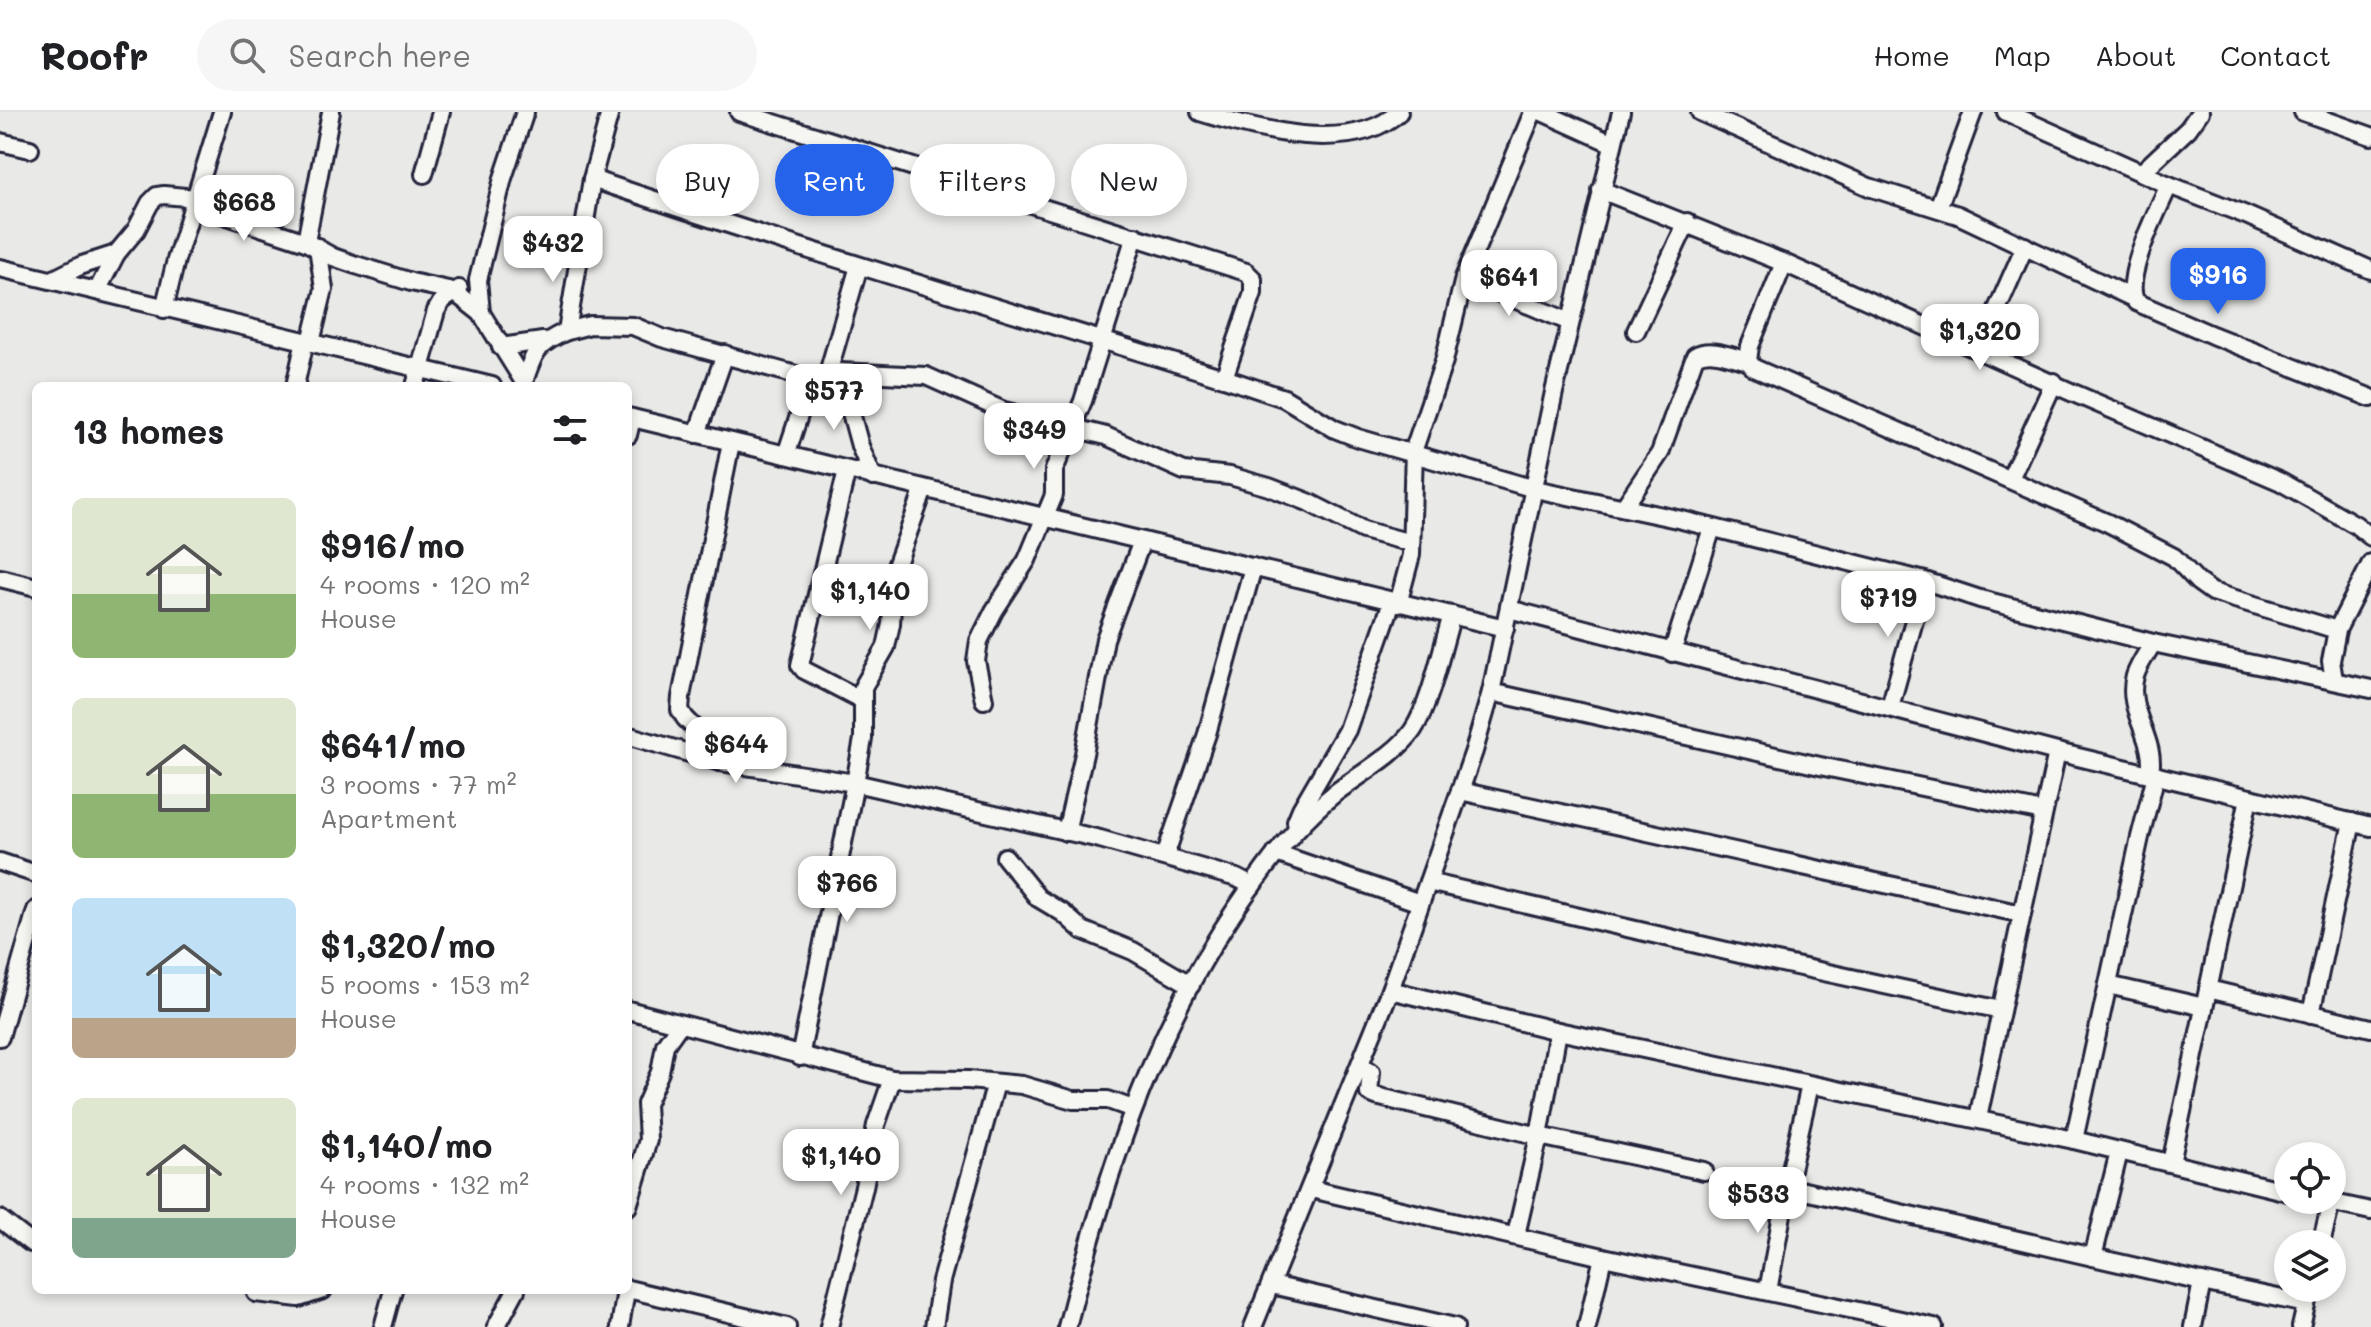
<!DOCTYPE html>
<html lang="en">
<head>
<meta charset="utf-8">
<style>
  :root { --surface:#fff; --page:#f6f6f6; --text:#202124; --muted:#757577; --line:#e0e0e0; --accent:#2563eb }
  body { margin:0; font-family:Mali,sans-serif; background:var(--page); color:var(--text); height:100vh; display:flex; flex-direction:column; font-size:30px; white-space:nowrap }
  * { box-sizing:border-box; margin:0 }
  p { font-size:26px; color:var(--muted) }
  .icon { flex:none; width:44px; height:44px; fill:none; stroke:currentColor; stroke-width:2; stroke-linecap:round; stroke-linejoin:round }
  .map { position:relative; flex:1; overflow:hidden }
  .details { position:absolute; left:32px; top:270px; width:600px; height:912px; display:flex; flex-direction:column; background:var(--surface); border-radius:12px; box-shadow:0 4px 12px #0003 }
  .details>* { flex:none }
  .banner { position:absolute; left:656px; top:32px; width:760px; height:72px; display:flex; gap:16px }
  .buttons { position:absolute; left:2274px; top:1030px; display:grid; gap:16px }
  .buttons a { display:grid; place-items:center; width:72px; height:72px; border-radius:50%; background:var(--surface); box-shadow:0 4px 12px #0003; font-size:40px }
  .price { position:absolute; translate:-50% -68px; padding:0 18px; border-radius:16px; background:#fff; color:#222; font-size:26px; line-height:52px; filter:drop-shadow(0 2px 4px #0008) }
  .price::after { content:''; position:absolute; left:50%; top:48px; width:24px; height:18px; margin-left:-12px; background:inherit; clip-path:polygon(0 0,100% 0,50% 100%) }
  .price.current { background:var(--accent); color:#fff }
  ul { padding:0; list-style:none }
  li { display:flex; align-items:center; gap:24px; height:200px; padding:0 40px }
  li span { display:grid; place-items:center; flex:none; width:224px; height:160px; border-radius:12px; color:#555 }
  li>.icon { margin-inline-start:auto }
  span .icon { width:96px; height:96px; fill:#fffc; stroke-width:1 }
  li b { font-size:34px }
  h2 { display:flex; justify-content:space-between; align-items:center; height:96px; padding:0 40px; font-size:34px }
  .tag { padding:0 28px; border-radius:36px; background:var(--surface); box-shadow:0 4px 12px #0003; font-size:28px; line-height:72px }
  .tag.current { background:var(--accent); color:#fff }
  header { display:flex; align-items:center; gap:48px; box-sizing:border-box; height:112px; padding:0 40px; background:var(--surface); border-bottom:2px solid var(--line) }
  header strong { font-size:38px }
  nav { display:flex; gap:44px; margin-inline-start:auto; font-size:28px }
  .search { width:560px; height:72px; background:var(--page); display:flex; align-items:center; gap:20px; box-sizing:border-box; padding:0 28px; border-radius:44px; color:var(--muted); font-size:30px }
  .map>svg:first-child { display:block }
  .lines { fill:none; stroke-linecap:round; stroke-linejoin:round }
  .minor-casing { stroke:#22223b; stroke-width:22 }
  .minor { stroke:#f6f6f2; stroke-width:16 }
</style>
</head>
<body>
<header>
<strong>Roofr</strong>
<div class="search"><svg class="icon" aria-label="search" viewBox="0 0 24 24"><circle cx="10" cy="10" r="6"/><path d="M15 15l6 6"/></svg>Search here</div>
<nav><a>Home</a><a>Map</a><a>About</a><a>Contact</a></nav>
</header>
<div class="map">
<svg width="2371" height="1215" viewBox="0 0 2371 1215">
  <rect width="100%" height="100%" fill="#e9e9e7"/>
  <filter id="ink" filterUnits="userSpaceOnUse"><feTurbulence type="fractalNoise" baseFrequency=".0125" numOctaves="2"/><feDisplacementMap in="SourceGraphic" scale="16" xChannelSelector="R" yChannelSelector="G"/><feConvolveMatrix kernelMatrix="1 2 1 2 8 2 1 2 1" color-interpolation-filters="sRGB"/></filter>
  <g filter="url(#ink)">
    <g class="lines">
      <defs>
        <g id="minor">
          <polyline points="331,0 306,130 333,145 356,153 411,170 453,179 481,201 524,270 523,274"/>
          <path d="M 610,0 L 592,67 C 801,138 1013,200 1224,266 L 1253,181 L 1253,167 L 1246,160 L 739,0"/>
          <path d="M 1200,0 C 1255,17 1351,44 1399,0"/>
          <polyline points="1542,0 1613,32"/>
          <polyline points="1700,0 1869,75 1958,103 2133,186"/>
          <polyline points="2006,0 2169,73 2246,103 2371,158"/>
          <polyline points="2303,0 2371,24"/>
          <polyline points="0,30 30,37"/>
          <polyline points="2142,60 2188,17 2200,0"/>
          <polyline points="424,62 441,0"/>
          <path d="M 2169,73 C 2158,98 2122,166 2136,190 L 2212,223 L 2371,286"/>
          <polyline points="1601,78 1784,151 2071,280 2281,370 2356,413 2371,425"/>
          <polyline points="194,93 306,130"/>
          <polyline points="1938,96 1973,0"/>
          <polyline points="1784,151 1750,234 1748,249 1754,256 2108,411 2174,445 2198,470 2212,480 2337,518 2331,549 2334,568"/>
          <polyline points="0,156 492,274"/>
          <polyline points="1464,166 1570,210"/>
          <polyline points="52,168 82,153 116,142"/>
          <polyline points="97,179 116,142 136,118 150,91 157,84 164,83 196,86"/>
          <polyline points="164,197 176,148 222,0"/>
          <polyline points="481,201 478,168 503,66 525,0"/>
          <polyline points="567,219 590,213 633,214 662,226 811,267 786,343"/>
          <polyline points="1636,219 1687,110"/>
          <polyline points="311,230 324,177 318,135"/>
          <polyline points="501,235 543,229"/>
          <polyline points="1979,238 2025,134"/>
          <polyline points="840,260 860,334 873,365"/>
          <polyline points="828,261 859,154"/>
          <polyline points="1224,266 1284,286 1335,317 1358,326 1535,377 1682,408 1925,469 1980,487 2153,531 2371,577"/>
          <polyline points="811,267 840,260 926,264 1004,299 1106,324 1184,359 1230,364 1269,375 1308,390 1363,418 1411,431"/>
          <path d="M 524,270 C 534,239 537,232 567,219 L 592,67"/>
          <polyline points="295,274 305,229"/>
          <polyline points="415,274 436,199 442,189 459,177"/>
          <polyline points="628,305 1505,516"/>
          <polyline points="697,322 725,242"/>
          <polyline points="628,323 632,306"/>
          <polyline points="847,358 800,553 804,558 862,588"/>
          <polyline points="2010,367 2054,270"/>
          <path d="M 1624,395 L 1660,341 L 1695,244 C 1710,235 1732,245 1748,249"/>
          <polyline points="0,466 36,475"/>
          <polyline points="1398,492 1411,443 1414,337 1444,249 1464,166 1533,0"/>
          <polyline points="1509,497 2057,640 2371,715"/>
          <polyline points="2337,518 2371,451"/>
          <polyline points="1672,541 1712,416"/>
          <polyline points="1491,580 1820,654 2043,700"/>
          <polyline points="984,588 976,549 979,529 994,499 1027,448 1054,383 1054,358 1083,289 1135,124"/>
          <polyline points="1890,595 1925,469"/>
          <polyline points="630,624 720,650 855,671 1100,727 1237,766 1252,774"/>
          <polyline points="720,650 712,634 685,606 680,598 681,585 731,330"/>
          <path d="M 2150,661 C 2157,627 2125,599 2135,564 C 2139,552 2147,541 2153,531"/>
          <polyline points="1460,679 2022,802"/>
          <polyline points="1297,715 1296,709 1301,697 1347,618 1392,490"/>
          <polyline points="1066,720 1084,642 1105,527 1142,429"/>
          <polyline points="1276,741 1420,791"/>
          <polyline points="1165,744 1207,622 1253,455"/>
          <polyline points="1005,745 1038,786 1063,801 1082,818 1133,839 1191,873"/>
          <polyline points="0,750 36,762"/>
          <polyline points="1428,770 1744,843 2001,898"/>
          <polyline points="2108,873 2204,895"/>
          <polyline points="2208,877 2371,916"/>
          <polyline points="1390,878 1558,919 2074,1028 2288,1080"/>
          <polyline points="628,898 892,967 968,968 1022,973 1073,988 1108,988 1133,997"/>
          <polyline points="2311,902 2352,710"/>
          <polyline points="0,925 36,798"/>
          <polyline points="800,945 855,671 863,627 863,575 886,535 891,512 894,460 924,377"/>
          <polyline points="1361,953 1371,960 1369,981 1376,984 1539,1024 1704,1059"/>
          <polyline points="1810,973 1787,1075 2202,1170"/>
          <polyline points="1978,1006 2057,640"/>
          <polyline points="2074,1028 2140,725 2156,663"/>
          <polyline points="2171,1051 2249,686"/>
          <polyline points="1311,1077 1603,1145 1934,1215"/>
          <polyline points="2320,1088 2371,1099"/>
          <polyline points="628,1094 648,1028 646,992 660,960 665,933 680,912"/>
          <polyline points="0,1107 31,1131"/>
          <polyline points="1516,1123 1539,1024 1558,919"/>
          <polyline points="2321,1132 2331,1091"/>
          <polyline points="2093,1145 2119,1040"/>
          <polyline points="1272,1173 1455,1215"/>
          <polyline points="628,1177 787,1215"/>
          <polyline points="1768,1179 1787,1075"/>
          <polyline points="256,1181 299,1186 323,1178"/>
          <polyline points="383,1215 393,1178"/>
          <polyline points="496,1215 516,1178"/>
          <polyline points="620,1215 626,1178"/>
          <polyline points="829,1215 864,1075 876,1013 892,967"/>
          <polyline points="934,1215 941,1169 996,971"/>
          <path d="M 1067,1215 C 1107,1057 1158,900 1257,767 C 1279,736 1304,706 1334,682 C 1357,664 1397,642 1413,618 C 1431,591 1442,535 1452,503"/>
          <polyline points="1253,1215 1390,878 1474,639 1491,580 1554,280 1621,0"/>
          <polyline points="1587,1215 1603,1145"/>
          <polyline points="2193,1215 2202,1170 2306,1192"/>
          <polyline points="2301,1215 2310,1176"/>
        </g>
      </defs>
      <!-- minor casing -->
      <use href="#minor" class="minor-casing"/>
      <!-- minor -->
      <use href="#minor" class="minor"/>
    </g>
  </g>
</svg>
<div class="buttons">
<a><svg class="icon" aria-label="locate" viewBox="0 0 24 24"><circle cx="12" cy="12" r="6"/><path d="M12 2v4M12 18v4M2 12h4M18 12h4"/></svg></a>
<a><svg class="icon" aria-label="layers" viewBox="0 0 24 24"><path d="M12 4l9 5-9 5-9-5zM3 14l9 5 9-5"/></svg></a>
</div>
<b class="price" style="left:244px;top:131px">$668</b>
<b class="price" style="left:553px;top:172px">$432</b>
<b class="price current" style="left:2218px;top:204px">$916</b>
<b class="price" style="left:1509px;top:206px">$641</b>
<b class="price" style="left:1980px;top:260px">$1,320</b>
<b class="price" style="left:834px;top:320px">$577</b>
<b class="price" style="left:1034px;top:359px">$349</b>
<b class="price" style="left:870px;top:520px">$1,140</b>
<b class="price" style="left:1888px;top:527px">$719</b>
<b class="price" style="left:736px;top:673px">$644</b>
<b class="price" style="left:847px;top:812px">$766</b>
<b class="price" style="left:841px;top:1085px">$1,140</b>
<b class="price" style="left:1758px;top:1123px">$533</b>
<div class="banner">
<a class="tag">Buy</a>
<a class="tag current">Rent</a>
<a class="tag">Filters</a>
<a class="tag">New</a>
</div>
<section class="details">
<h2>13 homes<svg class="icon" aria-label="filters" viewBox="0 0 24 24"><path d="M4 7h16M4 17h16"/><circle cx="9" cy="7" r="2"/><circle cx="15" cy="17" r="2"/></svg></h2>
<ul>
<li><span style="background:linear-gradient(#dfe7d0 60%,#8fb573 0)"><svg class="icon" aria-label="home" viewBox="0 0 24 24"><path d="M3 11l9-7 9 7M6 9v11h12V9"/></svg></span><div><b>$916/mo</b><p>4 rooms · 120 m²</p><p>House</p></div></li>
<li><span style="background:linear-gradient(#dfe7d0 60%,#8fb573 0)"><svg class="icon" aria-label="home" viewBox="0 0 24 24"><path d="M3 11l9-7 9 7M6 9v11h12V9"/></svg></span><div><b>$641/mo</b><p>3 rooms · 77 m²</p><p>Apartment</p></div></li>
<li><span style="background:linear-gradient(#bfe0f5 75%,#b9a48a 0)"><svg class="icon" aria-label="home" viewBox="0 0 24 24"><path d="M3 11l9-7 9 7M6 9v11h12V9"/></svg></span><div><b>$1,320/mo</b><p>5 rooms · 153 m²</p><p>House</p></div></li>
<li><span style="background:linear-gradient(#dfe7d0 75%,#7fa58c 0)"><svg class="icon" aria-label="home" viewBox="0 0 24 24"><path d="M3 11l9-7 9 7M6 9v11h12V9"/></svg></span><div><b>$1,140/mo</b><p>4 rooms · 132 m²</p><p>House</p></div></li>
</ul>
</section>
</div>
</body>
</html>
